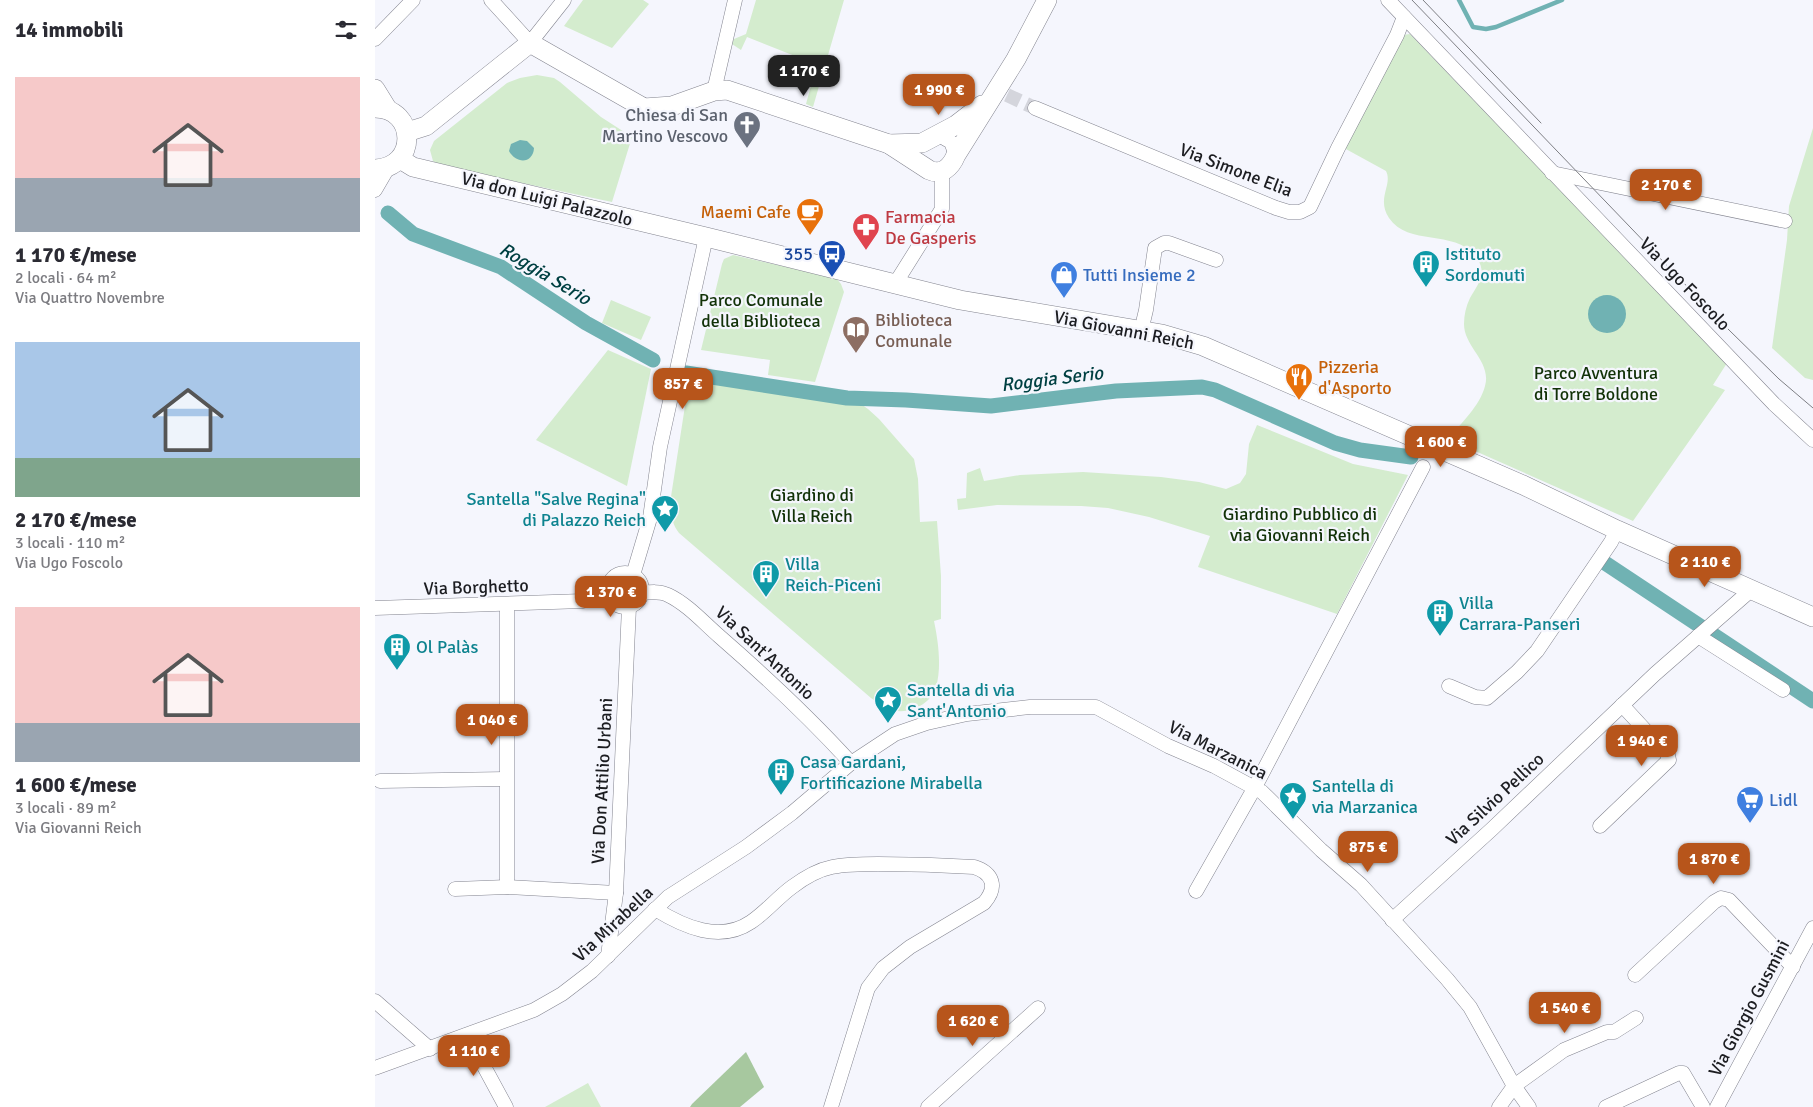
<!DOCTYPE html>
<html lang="it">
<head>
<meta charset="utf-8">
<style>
  :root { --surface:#fff; --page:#f2f2f3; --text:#2b2b33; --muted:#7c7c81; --accent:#b7551b }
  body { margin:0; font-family:Signika,sans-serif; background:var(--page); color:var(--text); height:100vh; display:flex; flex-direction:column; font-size:19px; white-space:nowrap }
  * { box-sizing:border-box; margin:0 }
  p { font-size:16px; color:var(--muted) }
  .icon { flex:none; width:28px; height:28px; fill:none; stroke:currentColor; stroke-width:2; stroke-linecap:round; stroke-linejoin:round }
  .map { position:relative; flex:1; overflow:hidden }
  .details { display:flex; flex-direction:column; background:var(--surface); width:375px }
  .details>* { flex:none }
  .price { position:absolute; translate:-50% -42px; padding:0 11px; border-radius:10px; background:var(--accent); color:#fff; font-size:16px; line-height:32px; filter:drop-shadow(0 1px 2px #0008) }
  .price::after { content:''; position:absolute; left:50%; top:30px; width:15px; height:11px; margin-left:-8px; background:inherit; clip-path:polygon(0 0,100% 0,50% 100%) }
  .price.current { background:#222; color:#fff }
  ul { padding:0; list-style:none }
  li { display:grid; align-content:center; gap:10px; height:265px; padding:0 15px }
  li span { display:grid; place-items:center; height:155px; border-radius:0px; color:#555 }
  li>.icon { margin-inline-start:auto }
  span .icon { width:90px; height:90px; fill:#fffc; stroke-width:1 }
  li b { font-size:21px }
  h2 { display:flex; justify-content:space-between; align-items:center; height:60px; padding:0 15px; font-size:21px }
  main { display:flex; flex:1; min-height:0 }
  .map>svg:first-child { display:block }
  .green { fill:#d4ecce }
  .forest { fill:#a7c89f }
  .water { fill:#70b2b3 }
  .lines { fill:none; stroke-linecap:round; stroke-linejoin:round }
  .stream { stroke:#70b2b3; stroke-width:4.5 }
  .canal { stroke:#70b2b3; stroke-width:15 }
  .street-tunnel { stroke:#d4d5dc; stroke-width:14; stroke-dasharray:14 7; stroke-linecap:butt }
  .street-casing { stroke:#83848f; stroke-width:15 }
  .secondary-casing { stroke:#83848f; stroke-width:20 }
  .street { stroke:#fff; stroke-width:14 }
  .secondary { stroke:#fff; stroke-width:19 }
  .tram { stroke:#7e7f84; stroke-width:1 }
  .labels { text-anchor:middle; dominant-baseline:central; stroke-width:4.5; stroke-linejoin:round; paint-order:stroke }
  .worship-label { font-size:18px; fill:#5b616d; stroke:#f5f6fd; text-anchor:end }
  .street-label { font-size:18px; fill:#1c1d21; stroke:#f5f6fd }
  .food-label { font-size:18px; fill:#c56008; stroke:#f5f6fd; text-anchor:end }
  .health-label { font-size:18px; fill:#be3a42; stroke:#f5f6fd; text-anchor:start }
  .transit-label { font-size:18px; fill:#164399; stroke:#f5f6fd; text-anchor:end }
  .culture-label { font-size:18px; fill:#0d838f; stroke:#f5f6fd; text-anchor:start }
  .shop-label { font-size:18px; fill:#366cbe; stroke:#f5f6fd; text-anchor:start }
  .park-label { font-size:18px; fill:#123208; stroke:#f5f6fd }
  .education-label { font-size:18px; fill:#785e54; stroke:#f5f6fd; text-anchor:start }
  .water-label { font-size:19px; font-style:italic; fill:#004042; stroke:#f5f6fd }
</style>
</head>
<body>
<main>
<section class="details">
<h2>14 immobili<svg class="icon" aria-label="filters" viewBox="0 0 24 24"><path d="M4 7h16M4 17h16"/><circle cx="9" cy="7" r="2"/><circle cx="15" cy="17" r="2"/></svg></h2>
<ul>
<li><span style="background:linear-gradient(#f6c9c9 65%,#9aa5b1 0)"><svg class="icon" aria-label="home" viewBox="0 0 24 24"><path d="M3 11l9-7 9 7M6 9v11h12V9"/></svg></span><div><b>1 170 €/mese</b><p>2 locali · 64 m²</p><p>Via Quattro Novembre</p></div></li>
<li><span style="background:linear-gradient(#a9c7e8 75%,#7fa58c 0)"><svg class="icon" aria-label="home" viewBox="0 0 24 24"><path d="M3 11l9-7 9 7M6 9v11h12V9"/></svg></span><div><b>2 170 €/mese</b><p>3 locali · 110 m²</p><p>Via Ugo Foscolo</p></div></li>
<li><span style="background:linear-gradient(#f6c9c9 75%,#9aa5b1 0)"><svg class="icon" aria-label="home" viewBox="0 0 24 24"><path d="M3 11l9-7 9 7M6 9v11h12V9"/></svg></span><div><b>1 600 €/mese</b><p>3 locali · 89 m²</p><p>Via Giovanni Reich</p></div></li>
</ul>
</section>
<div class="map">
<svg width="1438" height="1107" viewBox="0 0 1438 1107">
  <rect width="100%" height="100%" fill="#f5f6fd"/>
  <!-- green -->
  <g class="green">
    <polygon points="208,0 268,0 274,4 237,48 189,26"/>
    <polygon points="381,0 469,0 438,107 431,104 440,71 433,68 435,62 372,37 366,50 357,44 359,39 371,34"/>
    <path d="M 1035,34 L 1352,363 L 1338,385 L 1350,390 L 1258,521 L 1073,439 C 1086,423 1105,406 1110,386 C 1117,362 1089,347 1089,324 C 1089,315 1091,306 1095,298 C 1102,286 1112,274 1103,260 C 1083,227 1034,248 1014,218 C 1001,198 1018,185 1011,171 L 969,148 L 1028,35 Z"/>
    <polygon points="162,75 179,78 185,82 226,117 257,137 237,202 63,165 58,161 55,150 59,141 132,83 145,78"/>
    <polygon points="1438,128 1438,380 1430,378 1397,348 1412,240 1414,206"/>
    <polygon points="358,255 461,278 466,284 469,292 440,382 393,375 395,360 326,350 347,264 349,259"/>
    <polygon points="236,300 276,317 266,340 227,323"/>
    <polygon points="233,350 276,369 252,486 161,440"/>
    <path d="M 314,380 L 471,402 L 483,402 L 493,409 L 504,419 L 539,459 L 543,479 L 545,522 L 562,521 L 566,576 L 566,619 L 559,621 C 563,640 567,667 561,687 C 556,704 534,715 517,710 C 509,707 503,703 496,698 L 304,533 C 297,524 296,515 295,503 Z"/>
    <polygon points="882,425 978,464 1033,475 962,614 823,567 835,536 774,517 733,508 706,506 622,505 583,510 582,499 591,498 592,473 605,468 609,481 645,475 708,472 786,477 824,482 851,489 865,483 871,474 874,444"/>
    <polygon points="213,1083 226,1107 170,1107"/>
  </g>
  <!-- forest -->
  <polygon class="forest" points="371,1052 389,1087 365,1107 315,1107 317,1104"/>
  <!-- water -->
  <g class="water">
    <path d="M 145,140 L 152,141 L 159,148 C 158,164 141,164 134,151 L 136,144 Z"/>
    <circle cx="1232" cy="314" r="19"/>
  </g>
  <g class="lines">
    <!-- stream -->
    <polyline class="stream" points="1084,0 1098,27 1111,29 1121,27 1187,0"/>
    <!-- canal -->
    <g class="canal">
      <polyline points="13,213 38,234 126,267 211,323 278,360"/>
      <polyline points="311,373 472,398 531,400 616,406 741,391 827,387 840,390 960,443 985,450 1036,457"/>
      <polyline points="1230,563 1438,701"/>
    </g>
    <!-- street-tunnel -->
    <polyline class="street-tunnel" points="632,95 660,108"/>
    <defs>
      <g id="street">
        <polyline points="116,0 155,43 189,0"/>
        <polyline points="1013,0 1399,404 1438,440"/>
        <polyline points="0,39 38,0"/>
        <polyline points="339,91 360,0"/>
        <polyline points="660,108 901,208 914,212 925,212 935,207 963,148 1022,35 1029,17"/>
        <polyline points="564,135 576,142 581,155"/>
        <polyline points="1177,173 1410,221"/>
        <polyline points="0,190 14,166"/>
        <polyline points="520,284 567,209 567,172"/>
        <polyline points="766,331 771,310 780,248 789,243 794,243 841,260"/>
        <circle cx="250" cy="590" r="17"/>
        <polyline points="258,575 275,518 285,447 331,237"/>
        <path d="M 267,593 C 276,592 285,591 293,595 C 312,604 328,622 344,636 C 390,676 435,718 476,763"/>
        <polyline points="0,608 208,601 234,596"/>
        <polyline points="1323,636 1408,690"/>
        <polyline points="1074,686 1100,697 1112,698 1142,672 1162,651 1236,542 1242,530"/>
        <polyline points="5,781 131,779"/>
        <polyline points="1225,826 1294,760 1293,755 1247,705"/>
        <polyline points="132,887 132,604"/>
        <polyline points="80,889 132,887 241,893"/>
        <polyline points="821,891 880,787 1048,467"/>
        <path d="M 280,909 C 309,927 345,943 376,922 C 391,912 402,898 417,887 C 429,878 442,870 457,867 C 472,864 488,864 503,864 C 535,864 567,865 599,867 C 618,873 623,887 609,903 L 535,947 L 508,968 L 493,988 L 456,1107"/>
        <polyline points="1017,920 1117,829 1280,674 1376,590"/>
        <polyline points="233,956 241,893 254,607"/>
        <polyline points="1260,975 1339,902 1346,898 1354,900 1418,967"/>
        <polyline points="0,1001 55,1049"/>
        <polyline points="92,1035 131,1107"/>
        <polyline points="0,1068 159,1010 187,994 217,971 293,897 371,847 417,813 476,763 520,734 552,723 592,714 655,707 721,707 793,746 839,766 887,792 946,850 986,885 1072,979 1095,1007 1139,1086 1154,1107"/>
        <polyline points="553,1107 663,1008"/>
        <polyline points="1124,1107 1139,1086 1189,1050 1232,1032 1239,1032 1261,1018"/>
        <polyline points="1231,1107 1304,1073 1308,1073 1328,1107"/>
        <polyline points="1342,1107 1438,928"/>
      </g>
      <g id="secondary">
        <polyline points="0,89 13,110"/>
        <path d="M 0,108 C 42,108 43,168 0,169"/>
        <path d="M 32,132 L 51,126 L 155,43 L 269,108 L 297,106 L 339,91 L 352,90 L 514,144 L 554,170 C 567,176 576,167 581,155 L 641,59 L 672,0"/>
        <polyline points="514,144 547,143 581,125 607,105"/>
        <polyline points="25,159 38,167 331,237 585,300 787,334 828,346 1148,485 1242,530 1438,617"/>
      </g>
    </defs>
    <!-- street casing -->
    <use href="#street" class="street-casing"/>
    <!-- secondary casing -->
    <use href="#secondary" class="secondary-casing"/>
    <!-- street -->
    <use href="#street" class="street"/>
    <!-- secondary -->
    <use href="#secondary" class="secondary"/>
    <!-- tram -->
    <g class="tram">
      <polyline points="1037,0 1353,329 1404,379 1438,408"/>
      <polyline points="1048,0 1166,123"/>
    </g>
  </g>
  <!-- icons -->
  <defs>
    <symbol id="church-pin" viewBox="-11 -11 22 30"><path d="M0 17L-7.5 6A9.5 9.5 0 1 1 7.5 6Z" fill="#6b7280" stroke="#f5f6fd"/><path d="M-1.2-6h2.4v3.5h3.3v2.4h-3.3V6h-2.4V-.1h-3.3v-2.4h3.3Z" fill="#fff"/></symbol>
    <symbol id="cafe-pin" viewBox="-11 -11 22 30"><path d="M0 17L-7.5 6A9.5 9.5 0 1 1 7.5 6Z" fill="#e8710a" stroke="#f5f6fd"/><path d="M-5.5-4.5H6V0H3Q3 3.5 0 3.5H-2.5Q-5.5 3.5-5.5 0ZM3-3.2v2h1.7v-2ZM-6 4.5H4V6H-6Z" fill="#fff"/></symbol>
    <symbol id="pharmacy-pin" viewBox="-11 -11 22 30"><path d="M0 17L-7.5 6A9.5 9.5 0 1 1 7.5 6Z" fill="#e0444e" stroke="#f5f6fd"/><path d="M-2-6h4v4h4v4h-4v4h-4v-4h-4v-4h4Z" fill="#fff"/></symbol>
    <symbol id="bus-pin" viewBox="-11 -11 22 30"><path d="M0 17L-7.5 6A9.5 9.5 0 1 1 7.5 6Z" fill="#1a4fb4" stroke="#f5f6fd"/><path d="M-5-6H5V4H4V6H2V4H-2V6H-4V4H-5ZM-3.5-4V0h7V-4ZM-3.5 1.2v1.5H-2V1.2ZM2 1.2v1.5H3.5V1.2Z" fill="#fff"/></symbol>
    <symbol id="building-pin" viewBox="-11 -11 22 30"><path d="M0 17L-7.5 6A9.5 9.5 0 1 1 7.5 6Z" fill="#0f9aa8" stroke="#f5f6fd"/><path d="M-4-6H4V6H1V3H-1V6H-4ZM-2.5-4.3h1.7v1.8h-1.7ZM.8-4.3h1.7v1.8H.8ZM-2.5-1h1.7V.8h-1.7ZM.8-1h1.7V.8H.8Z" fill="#fff"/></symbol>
    <symbol id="shop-pin" viewBox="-11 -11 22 30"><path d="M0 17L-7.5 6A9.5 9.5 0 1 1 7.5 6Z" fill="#3f7fe0" stroke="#f5f6fd"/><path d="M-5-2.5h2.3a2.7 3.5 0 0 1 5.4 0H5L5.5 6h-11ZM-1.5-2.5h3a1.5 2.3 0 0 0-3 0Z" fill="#fff"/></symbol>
    <symbol id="library-pin" viewBox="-11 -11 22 30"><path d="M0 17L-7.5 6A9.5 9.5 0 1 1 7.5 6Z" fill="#8d6e63" stroke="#f5f6fd"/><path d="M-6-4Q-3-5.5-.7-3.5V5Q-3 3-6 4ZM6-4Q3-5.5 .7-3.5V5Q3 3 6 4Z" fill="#fff"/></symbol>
    <symbol id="restaurant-pin" viewBox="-11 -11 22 30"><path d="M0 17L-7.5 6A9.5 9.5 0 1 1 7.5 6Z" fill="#e8710a" stroke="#f5f6fd"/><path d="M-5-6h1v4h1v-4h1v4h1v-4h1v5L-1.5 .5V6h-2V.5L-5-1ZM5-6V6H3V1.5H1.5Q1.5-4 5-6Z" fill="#fff"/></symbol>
    <symbol id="sight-pin" viewBox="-11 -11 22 30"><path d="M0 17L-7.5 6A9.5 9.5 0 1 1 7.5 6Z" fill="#0f9aa8" stroke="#f5f6fd"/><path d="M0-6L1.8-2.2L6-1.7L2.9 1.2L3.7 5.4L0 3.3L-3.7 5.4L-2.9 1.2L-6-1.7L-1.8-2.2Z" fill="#fff"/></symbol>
    <symbol id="supermarket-pin" viewBox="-11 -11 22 30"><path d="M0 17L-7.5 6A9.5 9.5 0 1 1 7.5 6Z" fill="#3f7fe0" stroke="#f5f6fd"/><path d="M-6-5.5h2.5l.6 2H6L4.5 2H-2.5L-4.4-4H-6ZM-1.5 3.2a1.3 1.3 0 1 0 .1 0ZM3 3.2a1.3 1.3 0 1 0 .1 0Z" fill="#fff"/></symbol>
  </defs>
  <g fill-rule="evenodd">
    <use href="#church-pin" x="356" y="109" width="32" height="43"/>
    <use href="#cafe-pin" x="419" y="196" width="32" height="43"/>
    <use href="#pharmacy-pin" x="475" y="211" width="32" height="43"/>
    <use href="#bus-pin" x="441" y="238" width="32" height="43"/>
    <use href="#building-pin" x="1035" y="248" width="32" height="43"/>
    <use href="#shop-pin" x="673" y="259" width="32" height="43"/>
    <use href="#library-pin" x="465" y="314" width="32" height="43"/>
    <use href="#restaurant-pin" x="908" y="361" width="32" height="43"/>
    <use href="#sight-pin" x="274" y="493" width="32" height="43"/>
    <use href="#building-pin" x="375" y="558" width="32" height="43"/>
    <use href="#building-pin" x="1049" y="597" width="32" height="43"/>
    <use href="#building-pin" x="6" y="631" width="32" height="43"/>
    <use href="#sight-pin" x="497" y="684" width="32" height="43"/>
    <use href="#building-pin" x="390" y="756" width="32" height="43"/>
    <use href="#sight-pin" x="902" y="780" width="32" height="43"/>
    <use href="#supermarket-pin" x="1359" y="784" width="32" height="43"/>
  </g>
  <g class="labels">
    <!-- worship labels -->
    <g class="worship-label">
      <text x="353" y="115">Chiesa di San<tspan x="353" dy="21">Martino Vescovo</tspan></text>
    </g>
    <!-- street labels -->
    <g class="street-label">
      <text transform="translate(861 170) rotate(21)">Via Simone Elia</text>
      <text transform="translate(172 199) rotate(14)">Via don Luigi Palazzolo</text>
      <text transform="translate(1310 284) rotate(46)">Via Ugo Foscolo</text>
      <text transform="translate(749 330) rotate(11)">Via Giovanni Reich</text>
      <text transform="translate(101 587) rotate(-2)">Via Borghetto</text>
      <text transform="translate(390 653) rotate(43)">Via Sant'Antonio</text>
      <text transform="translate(843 750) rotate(27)">Via Marzanica</text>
      <text transform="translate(227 781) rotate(-87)">Via Don Attilio Urbani</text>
      <text transform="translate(1120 799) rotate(-43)">Via Silvio Pellico</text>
      <text transform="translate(238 924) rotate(-43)">Via Mirabella</text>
      <text transform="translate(1374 1008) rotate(-62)">Via Giorgio Gusmini</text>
    </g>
    <!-- food labels -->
    <g class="food-label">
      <text x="416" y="212">Maemi Cafe</text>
      <text x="943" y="367" text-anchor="start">Pizzeria<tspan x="943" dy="21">d'Asporto</tspan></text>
    </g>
    <!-- health labels -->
    <g class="health-label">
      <text x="510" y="217">Farmacia<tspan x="510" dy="21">De Gasperis</tspan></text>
    </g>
    <!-- transit labels -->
    <g class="transit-label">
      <text x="438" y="254">355</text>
    </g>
    <!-- culture labels -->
    <g class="culture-label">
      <text x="1070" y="254">Istituto<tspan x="1070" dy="21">Sordomuti</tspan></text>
      <text x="271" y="499" text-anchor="end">Santella "Salve Regina"<tspan x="271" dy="21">di Palazzo Reich</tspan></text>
      <text x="410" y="564">Villa<tspan x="410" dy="21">Reich-Piceni</tspan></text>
      <text x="1084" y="603">Villa<tspan x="1084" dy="21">Carrara-Panseri</tspan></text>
      <text x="41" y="647">Ol Palàs</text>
      <text x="532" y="690">Santella di via<tspan x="532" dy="21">Sant'Antonio</tspan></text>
      <text x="425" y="762">Casa Gardani,<tspan x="425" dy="21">Fortificazione Mirabella</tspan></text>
      <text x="937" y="786">Santella di<tspan x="937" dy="21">via Marzanica</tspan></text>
    </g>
    <!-- shop labels -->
    <g class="shop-label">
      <text x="708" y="275">Tutti Insieme 2</text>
      <text x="1394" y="800">Lidl</text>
    </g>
    <!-- park labels -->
    <g class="park-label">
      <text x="386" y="300">Parco Comunale<tspan x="386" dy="21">della Biblioteca</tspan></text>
      <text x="1221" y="373">Parco Avventura<tspan x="1221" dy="21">di Torre Boldone</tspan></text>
      <text x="437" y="495">Giardino di<tspan x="437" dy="21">Villa Reich</tspan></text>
      <text x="925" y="514">Giardino Pubblico di<tspan x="925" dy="21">via Giovanni Reich</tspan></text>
    </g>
    <!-- education labels -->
    <g class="education-label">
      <text x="500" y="320">Biblioteca<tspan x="500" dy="21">Comunale</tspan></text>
    </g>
    <!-- water labels -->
    <g class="water-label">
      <text transform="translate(170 274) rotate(31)">Roggia Serio</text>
      <text transform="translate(677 379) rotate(-7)">Roggia Serio</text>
    </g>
  </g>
</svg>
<b class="price current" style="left:429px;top:97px">1 170 €</b>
<b class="price" style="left:564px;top:116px">1 990 €</b>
<b class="price" style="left:1291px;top:211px">2 170 €</b>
<b class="price" style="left:308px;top:410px">857 €</b>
<b class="price" style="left:1066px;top:468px">1 600 €</b>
<b class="price" style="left:1330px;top:588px">2 110 €</b>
<b class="price" style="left:236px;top:618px">1 370 €</b>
<b class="price" style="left:117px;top:746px">1 040 €</b>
<b class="price" style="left:1267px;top:767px">1 940 €</b>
<b class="price" style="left:993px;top:873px">875 €</b>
<b class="price" style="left:1339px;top:885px">1 870 €</b>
<b class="price" style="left:1190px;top:1034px">1 540 €</b>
<b class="price" style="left:598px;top:1047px">1 620 €</b>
<b class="price" style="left:99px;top:1077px">1 110 €</b>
</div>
</main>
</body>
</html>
